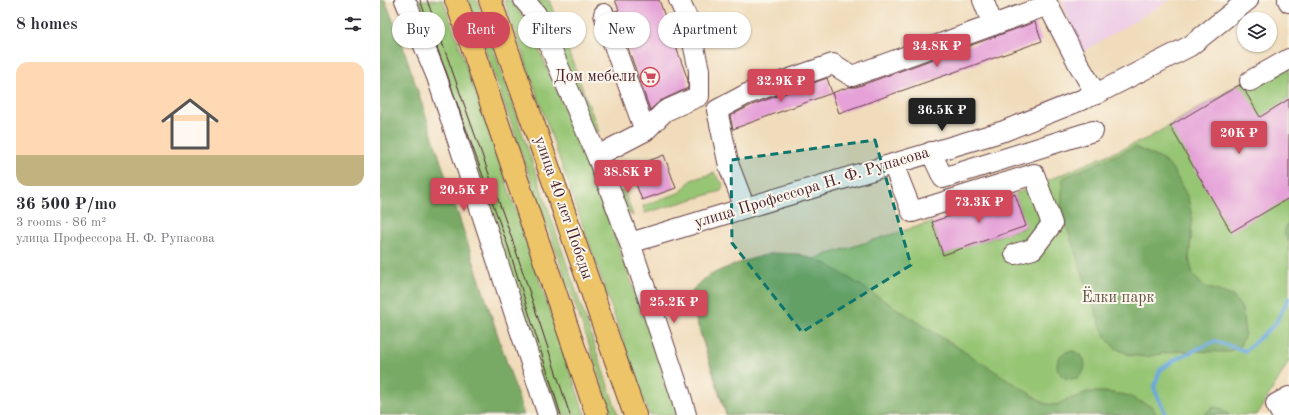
<!DOCTYPE html>
<html lang="en">
<head>
<meta charset="utf-8">
<style>
  :root { --surface:#fff; --page:#f2f2f3; --text:#2b2b33; --muted:#7c7c81; --line:#e1e1e2; --accent:#d1495b }
  body { margin:0; font-family:"Old Standard TT",serif; background:var(--page); color:var(--text); height:100vh; display:flex; flex-direction:column; font-size:15px; white-space:nowrap }
  * { box-sizing:border-box; margin:0 }
  p { font-size:13px; color:var(--muted) }
  .icon { flex:none; width:22px; height:22px; fill:none; stroke:currentColor; stroke-width:2; stroke-linecap:round; stroke-linejoin:round }
  .map { position:relative; flex:1; overflow:hidden }
  .drawer { display:flex; flex-direction:column; background:var(--surface); width:380px }
  .drawer>* { flex:none }
  .top-card { position:absolute; left:12px; top:12px; width:380px; height:36px; display:flex; gap:8px }
  .controls { position:absolute; left:857px; top:12px; display:grid; gap:8px }
  .controls a { display:grid; place-items:center; width:40px; height:40px; border-radius:50%; background:var(--surface); box-shadow:0 1px 3px #0004; font-size:20px }
  .price { position:absolute; translate:-50% -34px; padding:0 9px; border-radius:4px; background:var(--accent); color:#fff; font-size:13px; line-height:26px; filter:drop-shadow(0 1px 2px #0008) }
  .price::after { content:''; position:absolute; left:50%; top:24px; width:12px; height:9px; margin-left:-6px; background:inherit; clip-path:polygon(0 0,100% 0,50% 100%) }
  .price.current { background:#222; color:#fff }
  ul { padding:0; list-style:none }
  li { display:grid; align-content:center; gap:8px; height:212px; padding:0 16px }
  li+li { border-top:1px solid var(--line) }
  li span { display:grid; place-items:center; height:124px; border-radius:12px; color:#555 }
  li>.icon { margin-inline-start:auto }
  span .icon { width:72px; height:72px; fill:#fffc; stroke-width:1 }
  li b { font-size:17px }
  h2 { display:flex; justify-content:space-between; align-items:center; height:48px; padding:0 16px; font-size:17px }
  .pill { padding:0 14px; border-radius:18px; background:var(--surface); box-shadow:0 1px 3px #0004; font-size:14px; line-height:36px }
  .pill.current { background:var(--accent); color:#fff }
  main { display:flex; flex:1; min-height:0 }
  .map>svg:first-child { display:block }
  .built { fill:#eed0e7 }
  .green { fill:#96c573; stroke:#70724f }
  .forest { fill:#78aa65; stroke:#616448 }
  .lines { fill:none; stroke-linecap:round; stroke-linejoin:round }
  .stream { stroke:#68a7db; stroke-width:4 }
  .building { fill:#e5a1d8 }
  .minor-casing { stroke:#633b41; stroke-width:22 }
  .major-casing { stroke:#633b41; stroke-width:24 }
  .minor { stroke:#fff; stroke-width:20 }
  .major { stroke:#eec469; stroke-width:22 }
  .tram { stroke:#4a1f2b; stroke-width:1 }
  .marked { fill:#0f766e; fill-opacity:0.2; stroke:#0f766e; stroke-width:3; stroke-dasharray:8 5; stroke-linejoin:round }
  .labels { text-anchor:middle; dominant-baseline:central; stroke-width:4; stroke-linejoin:round; paint-order:stroke }
  .poi-label { font-size:16px; fill:#4a1f2b; stroke:#fbf7ec; text-anchor:end }
  .street-label { font-size:16px; fill:#4a1f2b; stroke:#fbf7ec }
  .park-label { font-size:16px; fill:#615141; stroke:#fbf7ec }
</style>
</head>
<body>
<main>
<section class="drawer">
<h2>8 homes<svg class="icon" aria-label="filters" viewBox="0 0 24 24"><path d="M4 7h16M4 17h16"/><circle cx="9" cy="7" r="2"/><circle cx="15" cy="17" r="2"/></svg></h2>
<ul>
<li><span style="background:linear-gradient(#ffd9b3 75%,#c2b280 0)"><svg class="icon" aria-label="home" viewBox="0 0 24 24"><path d="M3 11l9-7 9 7M6 9v11h12V9"/></svg></span><div><b>36 500 ₽/mo</b><p>3 rooms · 86 m²</p><p>улица Профессора Н. Ф. Рупасова</p></div></li>
</ul>
</section>
<div class="map">
<svg width="909" height="415" viewBox="0 0 909 415">
  <rect width="100%" height="100%" fill="#fbf7ec"/>
  <filter id="ink" filterUnits="userSpaceOnUse"><feTurbulence type="fractalNoise" baseFrequency=".025" numOctaves="2"/><feDisplacementMap in="SourceGraphic" scale="8" xChannelSelector="R" yChannelSelector="G"/><feConvolveMatrix kernelMatrix="1 2 1 2 8 2 1 2 1" color-interpolation-filters="sRGB"/></filter>
  <filter id="wash" filterUnits="userSpaceOnUse"><feTurbulence type="fractalNoise" baseFrequency=".012" numOctaves="4" result="noise"/><feDisplacementMap in="SourceGraphic" scale="16" xChannelSelector="R" yChannelSelector="G"/><feGaussianBlur stdDeviation="0.9" result="paint"/><feColorMatrix in="noise" values="0 0 0 0 0 0 0 0 0 0 0 0 0 0 0 0 0 1.4 0 .05"/><feComposite in="paint" operator="in"/></filter>
  <g filter="url(#wash)">
    <rect width="100%" height="100%" fill="#f0dcbb"/>
    <!-- built -->
    <polygon class="built" points="682,0 790,0 699,54"/>
    <!-- green -->
    <g class="green">
      <polygon points="20,0 63,0 105,119 205,415 173,415"/>
      <polygon points="88,0 97,0 238,415 232,415 205,333"/>
      <polygon points="124,0 132,0 149,26 207,160 278,355 297,415 269,415"/>
      <polygon points="154,0 169,0 219,132 213,132"/>
      <polygon points="909,55 909,361 877,415 346,415 309,297 552,222 563,254 646,227 635,194 768,138"/>
      <polygon points="334,173 343,184 341,191 265,213 263,206 301,192 311,180"/>
      <polygon points="244,190 253,216 245,210 236,194"/>
    </g>
    <!-- forest -->
    <g class="forest">
      <polygon points="0,0 5,0 22,43 144,415 0,415"/>
      <polygon points="755,147 781,159 792,168 798,179 808,198 812,217 811,240 809,258 813,275 823,286 853,296 862,309 865,334 860,347 847,352 796,351 765,357 750,355 735,348 726,338 720,325 681,210 683,178"/>
      <path d="M 909,222 L 909,242 C 903,235 903,230 909,222 Z"/>
      <path d="M 394,253 L 419,254 L 447,264 L 666,404 L 677,405 L 687,399 L 696,397 L 707,392 L 725,392 L 746,395 L 772,407 L 777,415 L 347,415 L 309,297 C 311,293 313,289 316,286 C 328,271 375,257 394,253 Z"/>
      <circle cx="691" cy="365" r="14"/>
      <polygon points="834,407 843,409 849,415 824,415 830,409"/>
    </g>
    <g class="lines">
      <!-- stream -->
      <polyline class="stream" points="786,415 774,388 780,370 796,359 835,341 865,351 895,324 909,298"/>
    </g>
    <g id="blocks">
      <!-- building -->
      <g class="building">
        <polygon points="235,0 279,0 308,80 308,88 280,101 270,110 235,11 239,10"/>
        <polygon points="655,22 662,41 459,113 452,93 469,87 476,87"/>
        <polygon points="447,78 452,93 353,129 350,116 372,105"/>
        <polygon points="859,85 865,91 880,117 909,99 909,198 851,232 790,126"/>
        <polygon points="284,155 296,188 262,200 250,168"/>
        <polygon points="635,194 646,226 563,255 552,222"/>
      </g>
    </g>
  </g>
  <g filter="url(#ink)">
    <use href="#blocks" fill-opacity="0" stroke="#633b41" stroke-width="1"/>
    <g class="lines">
      <defs>
        <g id="minor">
          <polyline points="25,0 57,77 168,415"/>
          <polyline points="144,0 156,14 217,156 250,243 300,393 306,415"/>
          <polyline points="603,0 613,25"/>
          <polyline points="908,0 909,2"/>
          <polyline points="224,14 235,48 265,131"/>
          <polyline points="870,81 909,59"/>
          <polyline points="551,152 563,178 713,131"/>
          <polyline points="217,156 265,131 285,111 319,96 319,70 308,20 299,0"/>
          <polyline points="513,164 532,212 654,174 672,224 653,249 635,254"/>
          <polyline points="365,208 349,166 337,110 367,94 453,64 472,76 668,5 699,65 716,94"/>
          <polyline points="250,243 365,208 624,131 716,94 810,46 868,0"/>
          <polyline points="902,415 896,404 909,397"/>
        </g>
        <g id="major">
          <polyline points="76,0 217,415"/>
          <polyline points="110,0 255,415"/>
        </g>
      </defs>
      <!-- minor casing -->
      <use href="#minor" class="minor-casing"/>
      <!-- major casing -->
      <use href="#major" class="major-casing"/>
      <!-- minor -->
      <use href="#minor" class="minor"/>
      <!-- major -->
      <use href="#major" class="major"/>
      <!-- tram -->
      <g class="tram">
        <polyline points="40,0 128,246 181,415"/>
        <polyline points="47,0 131,236 190,415"/>
      </g>
    </g>
  </g>
  <!-- marked area -->
  <path class="marked" d="M 495,140 L 531,265 L 422,332 L 352,243 L 351,160 Z"/>
  <!-- icons -->
  <defs>
    <symbol id="supermarket-ring" viewBox="-11 -11 22 22"><circle r="9.5" fill="#fbf7ec" stroke="#d1495b" stroke-width="1.5"/><path d="M-6-5.5h2.5l.6 2H6L4.5 2H-2.5L-4.4-4H-6ZM-1.5 3.2a1.3 1.3 0 1 0 .1 0ZM3 3.2a1.3 1.3 0 1 0 .1 0Z" fill="#d1495b"/></symbol>
  </defs>
  <g fill-rule="evenodd">
    <use href="#supermarket-ring" x="259" y="66" width="22" height="22"/>
  </g>
  <g class="labels">
    <!-- poi labels -->
    <g class="poi-label">
      <text x="256" y="77">Дом мебели</text>
    </g>
    <!-- street labels -->
    <g class="street-label">
      <text transform="translate(432 188) rotate(-17)">улица Профессора Н. Ф. Рупасова</text>
      <text transform="translate(183 208) rotate(71)">улица 40 лет Победы</text>
    </g>
    <!-- park labels -->
    <g class="park-label">
      <text x="738" y="298">Ёлки парк</text>
    </g>
  </g>
</svg>
<div class="controls">
<a><svg class="icon" aria-label="layers" viewBox="0 0 24 24"><path d="M12 4l9 5-9 5-9-5zM3 14l9 5 9-5"/></svg></a>
</div>
<b class="price" style="left:557px;top:68px">34.8K ₽</b>
<b class="price" style="left:401px;top:103px">32.9K ₽</b>
<b class="price current" style="left:562px;top:132px">36.5K ₽</b>
<b class="price" style="left:859px;top:155px">20K ₽</b>
<b class="price" style="left:248px;top:194px">38.8K ₽</b>
<b class="price" style="left:84px;top:212px">20.5K ₽</b>
<b class="price" style="left:599px;top:224px">73.3K ₽</b>
<b class="price" style="left:294px;top:324px">25.2K ₽</b>
<div class="top-card">
<a class="pill">Buy</a>
<a class="pill current">Rent</a>
<a class="pill">Filters</a>
<a class="pill">New</a>
<a class="pill">Apartment</a>
</div>
</div>
</main>
</body>
</html>
